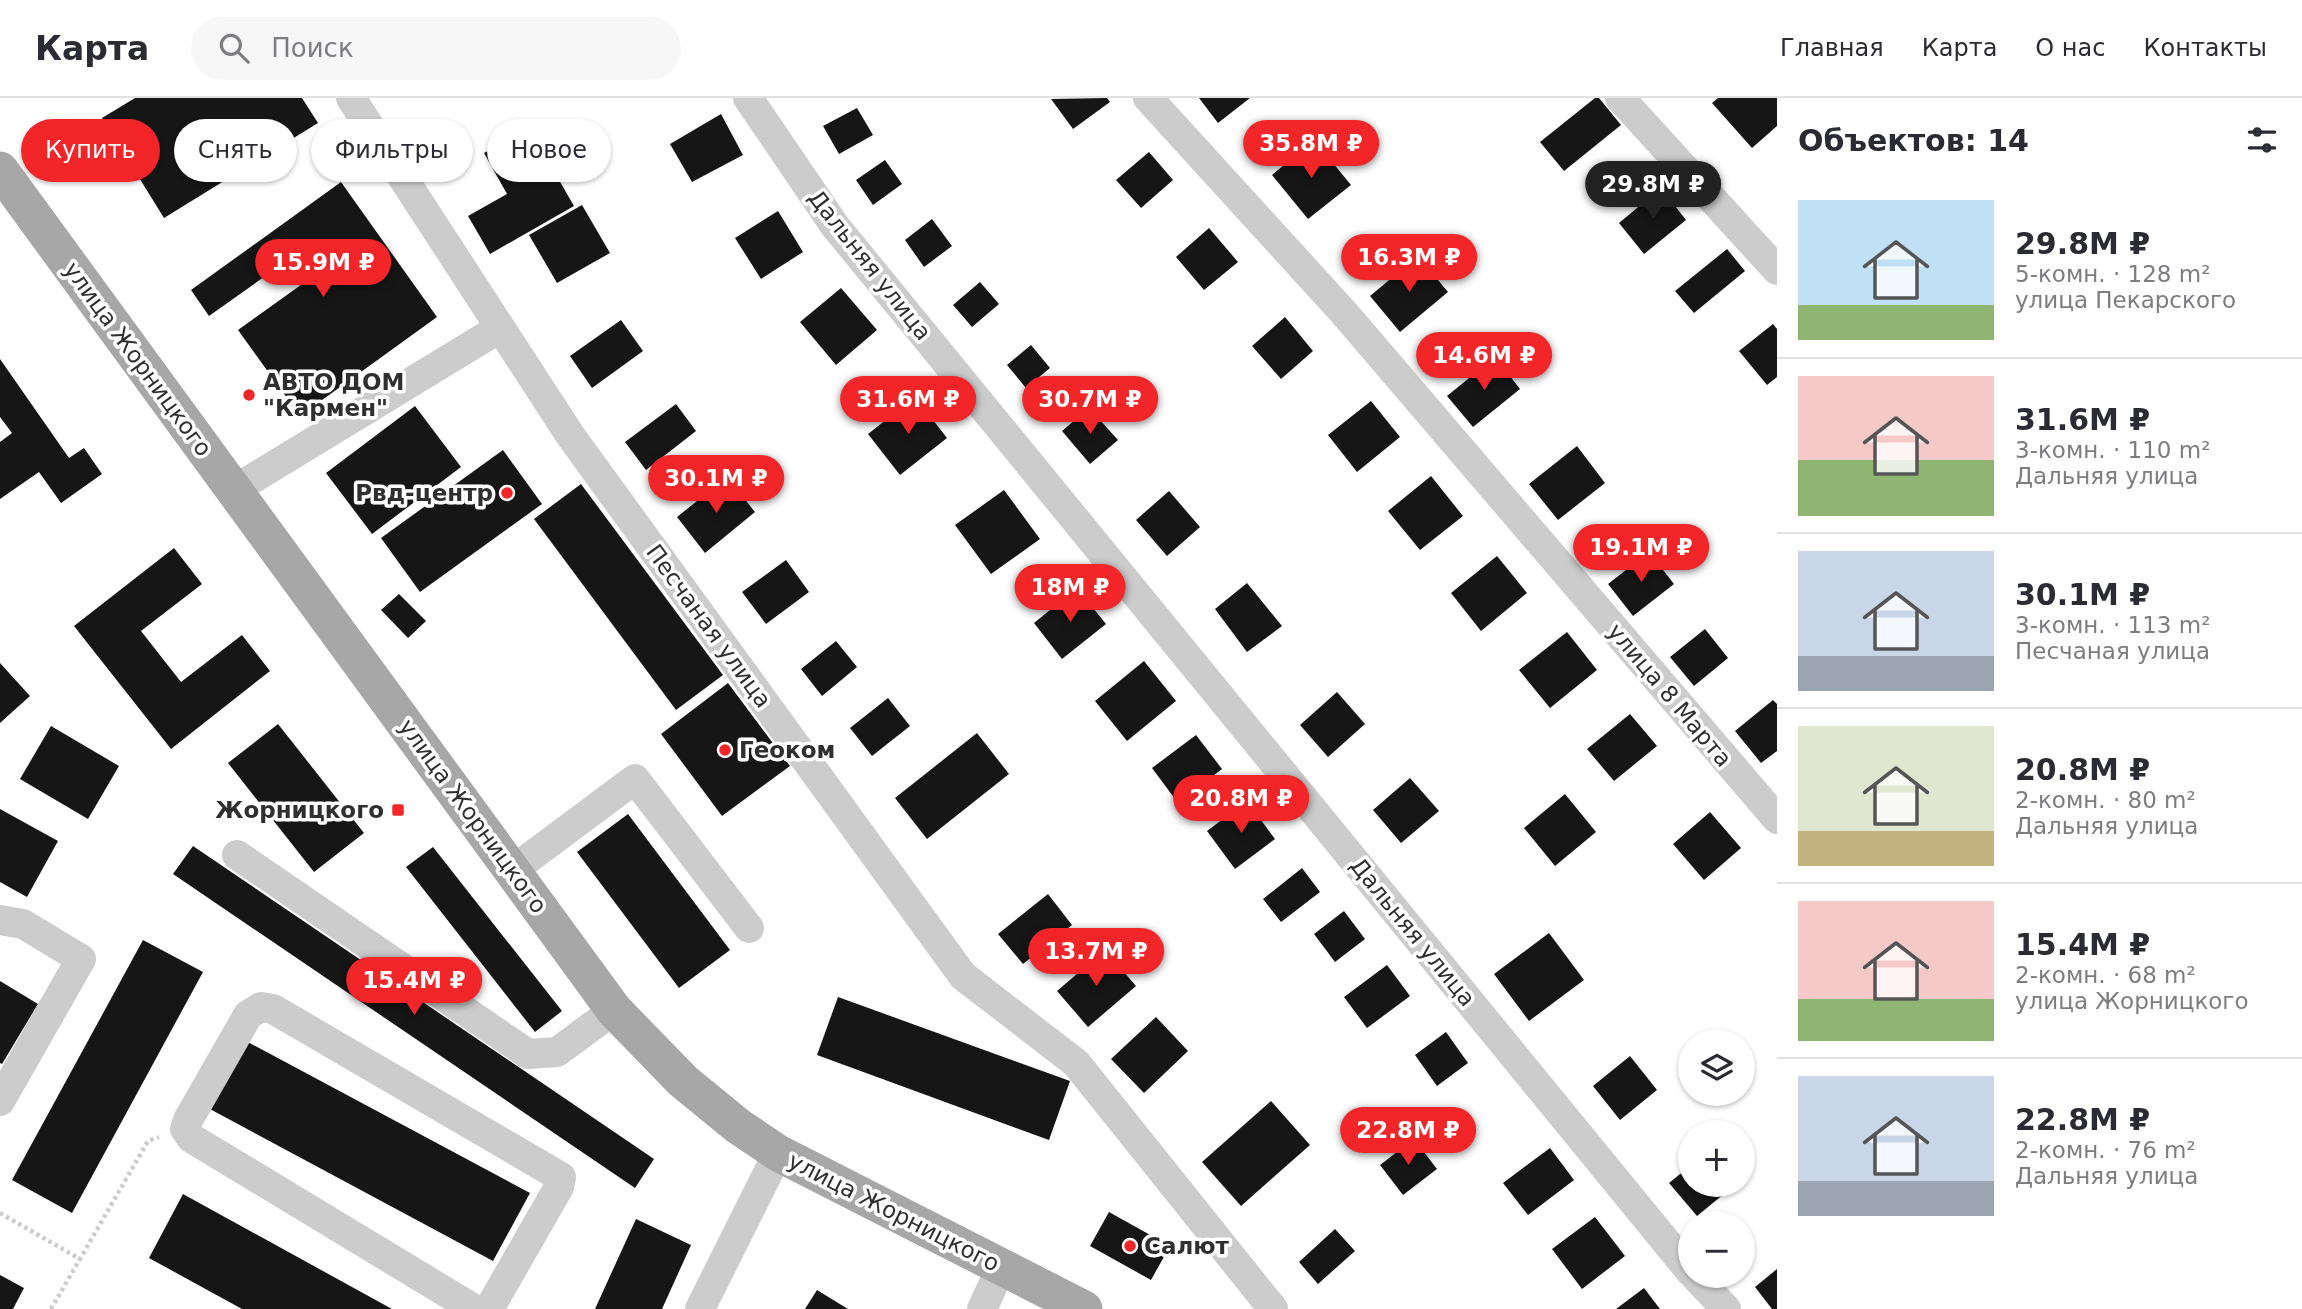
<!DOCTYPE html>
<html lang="ru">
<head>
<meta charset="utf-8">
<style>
  :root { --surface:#fff; --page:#f7f7f7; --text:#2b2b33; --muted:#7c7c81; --line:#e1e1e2; --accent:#f22629 }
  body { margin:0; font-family:"DejaVu Sans",sans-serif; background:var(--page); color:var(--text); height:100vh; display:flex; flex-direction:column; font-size:26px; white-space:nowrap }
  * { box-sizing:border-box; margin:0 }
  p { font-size:23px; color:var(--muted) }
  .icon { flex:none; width:38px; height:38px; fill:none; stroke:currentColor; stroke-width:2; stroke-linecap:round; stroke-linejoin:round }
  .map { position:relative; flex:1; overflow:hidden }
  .sheet { display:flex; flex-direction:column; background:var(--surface); width:525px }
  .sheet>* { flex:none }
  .guide { position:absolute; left:21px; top:21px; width:665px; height:63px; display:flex; gap:14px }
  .fabs { position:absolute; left:1678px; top:931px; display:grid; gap:14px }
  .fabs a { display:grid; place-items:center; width:77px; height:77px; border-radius:50%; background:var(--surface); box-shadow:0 2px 5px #0004; font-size:35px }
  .price { position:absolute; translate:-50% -60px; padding:0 16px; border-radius:24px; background:var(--accent); color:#fff; font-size:23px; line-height:46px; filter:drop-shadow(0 2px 4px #0008) }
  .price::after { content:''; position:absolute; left:50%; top:42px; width:21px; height:16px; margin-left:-10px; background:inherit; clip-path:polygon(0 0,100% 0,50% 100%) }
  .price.active { background:#222; color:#fff }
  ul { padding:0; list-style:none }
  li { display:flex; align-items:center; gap:21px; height:175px; padding:0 21px }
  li+li { border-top:2px solid var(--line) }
  li span { display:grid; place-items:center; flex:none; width:196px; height:140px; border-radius:0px; color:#555 }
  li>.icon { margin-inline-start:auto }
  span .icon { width:84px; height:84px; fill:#fffc; stroke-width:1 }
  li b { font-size:30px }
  h2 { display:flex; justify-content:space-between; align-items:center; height:84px; padding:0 21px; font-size:30px }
  .tag { padding:0 24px; border-radius:32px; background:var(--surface); box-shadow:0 2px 5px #0004; font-size:24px; line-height:63px }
  .tag.active { background:var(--accent); color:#fff }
  header { display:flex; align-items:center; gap:42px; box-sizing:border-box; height:98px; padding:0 35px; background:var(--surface); border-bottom:2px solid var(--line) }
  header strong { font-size:33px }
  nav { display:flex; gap:38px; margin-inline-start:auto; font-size:24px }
  .search { width:490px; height:63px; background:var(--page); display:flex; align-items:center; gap:18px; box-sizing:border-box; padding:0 24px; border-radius:38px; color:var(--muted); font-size:26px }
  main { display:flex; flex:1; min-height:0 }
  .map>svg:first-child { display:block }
  .building { fill:#161616 }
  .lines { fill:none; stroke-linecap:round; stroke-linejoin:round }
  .path { stroke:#ccc; stroke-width:4.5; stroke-dasharray:3.5 3.5; stroke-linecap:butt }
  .minor { stroke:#ccc; stroke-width:30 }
  .major { stroke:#a7a7a7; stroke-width:37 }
  .poi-dot { fill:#f22629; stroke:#fff; stroke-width:2.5 }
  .labels { text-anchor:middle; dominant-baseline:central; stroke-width:7; stroke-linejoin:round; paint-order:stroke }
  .street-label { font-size:23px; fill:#2f2f2f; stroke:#fff }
  .poi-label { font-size:23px; font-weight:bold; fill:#2f2f2f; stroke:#fff; text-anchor:start }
</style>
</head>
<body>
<header>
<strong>Карта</strong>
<div class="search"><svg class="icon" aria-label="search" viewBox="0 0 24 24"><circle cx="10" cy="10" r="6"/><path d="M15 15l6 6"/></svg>Поиск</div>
<nav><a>Главная</a><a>Карта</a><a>О нас</a><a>Контакты</a></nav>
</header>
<main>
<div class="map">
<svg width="1777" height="1211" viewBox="0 0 1777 1211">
  <rect width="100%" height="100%" fill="#fff"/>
  <!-- building -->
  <g class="building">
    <polygon points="135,0 302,0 318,25 164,120 102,20"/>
    <polygon points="1107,0 1110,4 1073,31 1051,1"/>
    <polygon points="1199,0 1250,0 1218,25"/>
    <polygon points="1595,0 1599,0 1621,27 1564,73 1540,44"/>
    <polygon points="1718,0 1777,0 1777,28 1752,50 1712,5"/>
    <polygon points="857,10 873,37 839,56 823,28"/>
    <polygon points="721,16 743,57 692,84 670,46"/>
    <polygon points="529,30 574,108 490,156 468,118 507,96 484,55"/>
    <polygon points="1314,42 1351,87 1308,121 1272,77"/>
    <polygon points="1149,54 1173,82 1141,110 1116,82"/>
    <polygon points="885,62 902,86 873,107 856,82"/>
    <polygon points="341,84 437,219 300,318 238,232 305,184 288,162 209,218 191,192"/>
    <polygon points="1661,90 1686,122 1644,156 1619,125"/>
    <polygon points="582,107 610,155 557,185 529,137"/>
    <polygon points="778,113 803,154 761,181 735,140"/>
    <polygon points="932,121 952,148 924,169 905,142"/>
    <polygon points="1209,130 1238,164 1204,192 1176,159"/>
    <polygon points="1727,151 1745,173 1694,215 1675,193"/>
    <polygon points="1418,158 1448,194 1400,234 1370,198"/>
    <polygon points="980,184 999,206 972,229 953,207"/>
    <polygon points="841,190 877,232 836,267 800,224"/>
    <polygon points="1285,219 1313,253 1281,281 1252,248"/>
    <polygon points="621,222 643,253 592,290 570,258"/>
    <polygon points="1773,226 1777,231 1777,279 1767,287 1739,253"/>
    <polygon points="1031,247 1050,270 1026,290 1007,267"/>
    <polygon points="1495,259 1520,291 1473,329 1447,298"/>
    <polygon points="0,261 69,360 84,350 102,376 61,405 39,374 0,401 0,344 12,335 0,319"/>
    <polygon points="915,299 947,340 900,377 868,336"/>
    <polygon points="1371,303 1400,339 1357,374 1328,337"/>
    <polygon points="676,306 696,333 646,372 625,344"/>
    <polygon points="415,308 461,369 372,436 326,375"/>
    <polygon points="1089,310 1118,342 1090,366 1062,333"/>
    <polygon points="1577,348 1605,385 1558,422 1529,386"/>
    <polygon points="503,352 542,406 420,494 381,440"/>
    <polygon points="1431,378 1463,418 1420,452 1388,413"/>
    <polygon points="727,379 755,414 705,455 677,419"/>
    <polygon points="581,386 723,577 676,612 534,421"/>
    <polygon points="1004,392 1040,441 991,476 955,427"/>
    <polygon points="1169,393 1200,429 1167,458 1136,422"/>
    <polygon points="174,450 202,486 141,533 181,584 242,537 270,573 171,651 74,528"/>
    <polygon points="1649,454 1674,486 1633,518 1608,486"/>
    <polygon points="1497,458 1527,495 1481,533 1451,495"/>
    <polygon points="786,462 809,494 766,526 742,494"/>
    <polygon points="1247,485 1282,528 1247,554 1215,511"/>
    <polygon points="1077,490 1106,526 1062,561 1034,525"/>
    <polygon points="399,496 426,523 408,540 381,512"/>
    <polygon points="1705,531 1728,560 1694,588 1670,559"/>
    <polygon points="1567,534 1597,572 1550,610 1519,572"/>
    <polygon points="836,543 857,569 822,598 801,571"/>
    <polygon points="1144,563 1176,603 1127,643 1095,603"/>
    <polygon points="0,565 30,598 0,625"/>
    <polygon points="728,585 790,668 722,718 661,636"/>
    <polygon points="1337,594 1365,626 1328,659 1300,627"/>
    <polygon points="888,600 910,628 872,658 850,630"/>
    <polygon points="1773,602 1777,606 1777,653 1761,665 1735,633"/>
    <polygon points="1630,616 1657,648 1614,683 1587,651"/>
    <polygon points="278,626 364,735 314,774 228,665"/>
    <polygon points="51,628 119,668 88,721 20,681"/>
    <polygon points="977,635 1009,676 927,741 895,700"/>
    <polygon points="1196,637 1222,671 1178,705 1152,670"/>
    <polygon points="1410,680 1439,713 1401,745 1373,712"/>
    <polygon points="1565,696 1596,734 1555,768 1524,730"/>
    <polygon points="1247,703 1275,741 1235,771 1207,733"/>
    <polygon points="0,711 58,743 27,799 0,784"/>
    <polygon points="1710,714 1741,750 1704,782 1673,746"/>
    <polygon points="628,716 730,852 679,890 577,754"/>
    <polygon points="193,748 654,1061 635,1090 173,776"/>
    <polygon points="433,749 562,913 535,934 406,769"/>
    <polygon points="1302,770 1320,794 1281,824 1263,801"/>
    <polygon points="1048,796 1072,827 1023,866 998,836"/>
    <polygon points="1344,813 1365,841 1335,864 1314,836"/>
    <polygon points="1549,835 1584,882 1529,923 1494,876"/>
    <polygon points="143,842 203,874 72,1115 12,1082"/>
    <polygon points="1105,852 1136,888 1088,929 1057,893"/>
    <polygon points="1387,867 1410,898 1367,930 1344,899"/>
    <polygon points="0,883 38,906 2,966 0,965"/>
    <polygon points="838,899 1070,983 1049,1042 817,957"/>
    <polygon points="1156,919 1188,953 1144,995 1111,961"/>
    <polygon points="1446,934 1468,965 1437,988 1415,957"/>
    <polygon points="244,942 530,1095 493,1163 208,1010"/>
    <polygon points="1630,958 1657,992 1620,1022 1593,988"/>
    <polygon points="1271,1003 1310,1047 1241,1108 1202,1064"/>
    <polygon points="1414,1041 1437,1071 1403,1097 1380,1067"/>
    <polygon points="1550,1050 1574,1082 1528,1117 1503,1085"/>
    <polygon points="1690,1068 1690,1087 1735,1087 1697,1118 1669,1085"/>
    <polygon points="183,1096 392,1211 242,1211 149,1160"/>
    <polygon points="1109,1114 1170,1148 1151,1182 1090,1148"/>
    <polygon points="1595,1119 1625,1158 1582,1191 1552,1151"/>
    <polygon points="636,1121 691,1147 662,1211 595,1211"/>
    <polygon points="1335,1131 1355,1153 1318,1186 1299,1164"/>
    <polygon points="1777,1171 1777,1211 1772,1211 1755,1189"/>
    <polygon points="0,1177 24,1190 13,1211 0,1211"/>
    <polygon points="1644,1190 1660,1211 1616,1211"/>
    <polygon points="817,1192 848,1211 805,1211"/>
  </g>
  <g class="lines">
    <!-- path -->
    <g class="path">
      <polyline points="0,1115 80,1161 148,1043 159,1039"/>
      <polyline points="51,1211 80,1161"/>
    </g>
    <!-- minor -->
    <g class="minor">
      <polyline points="351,0 570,337 963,878 1076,965 1273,1211"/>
      <polyline points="748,0 835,128 1690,1173"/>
      <polyline points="1148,0 1345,216 1777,721"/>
      <polyline points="1620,0 1777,172"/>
      <polyline points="234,392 500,230"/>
      <polyline points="237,757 528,956 557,954 614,912"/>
      <polyline points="513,772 635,681 749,830"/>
      <polyline points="0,822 23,826 81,861 0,1003"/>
      <polyline points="1695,1178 1726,1211"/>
      <polyline points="474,1211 191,1040 185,1031 188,1022 248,917 261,909 273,911 561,1079 559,1089 489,1211"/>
      <polyline points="700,1211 778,1055"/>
      <polyline points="982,1211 1001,1170"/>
    </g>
    <!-- major -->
    <polyline class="major" points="0,72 614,912 683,983 738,1028 778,1055 1084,1211"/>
  </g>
  <!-- markers -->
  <g class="poi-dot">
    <circle cx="249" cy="297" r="7"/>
    <circle cx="507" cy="395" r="7"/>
    <circle cx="725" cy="652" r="7"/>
    <rect x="391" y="705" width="14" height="14" rx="3.5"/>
    <circle cx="1130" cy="1148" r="7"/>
  </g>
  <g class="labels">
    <!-- street labels -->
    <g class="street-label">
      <text transform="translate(870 167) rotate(52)">Дальняя улица</text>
      <text transform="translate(138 261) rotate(54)">улица Жорницкого</text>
      <text transform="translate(709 528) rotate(54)">Песчаная улица</text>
      <text transform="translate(1670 597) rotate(50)">улица 8 Марта</text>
      <text transform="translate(473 718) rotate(54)">улица Жорницкого</text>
      <text transform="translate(1413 834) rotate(51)">Дальняя улица</text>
      <text transform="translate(894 1114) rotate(27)">улица Жорницкого</text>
    </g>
    <!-- poi labels -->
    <g class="poi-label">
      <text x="263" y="284">АВТО ДОМ<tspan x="263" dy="26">"Кармен"</tspan></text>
      <text x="493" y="395" text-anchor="end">Рвд-центр</text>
      <text x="739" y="652">Геоком</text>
      <text x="384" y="712" text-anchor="end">Жорницкого</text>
      <text x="1144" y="1148">Салют</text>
    </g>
  </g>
</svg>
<div class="fabs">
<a><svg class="icon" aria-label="layers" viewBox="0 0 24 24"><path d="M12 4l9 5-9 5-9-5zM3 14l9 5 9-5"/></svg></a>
<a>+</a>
<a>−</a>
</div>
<b class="price" style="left:1311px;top:82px">35.8M ₽</b>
<b class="price active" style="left:1653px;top:123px">29.8M ₽</b>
<b class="price" style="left:1409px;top:196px">16.3M ₽</b>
<b class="price" style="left:323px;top:201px">15.9M ₽</b>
<b class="price" style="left:1484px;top:294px">14.6M ₽</b>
<b class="price" style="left:908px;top:338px">31.6M ₽</b>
<b class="price" style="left:1090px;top:338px">30.7M ₽</b>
<b class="price" style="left:716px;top:417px">30.1M ₽</b>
<b class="price" style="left:1641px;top:486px">19.1M ₽</b>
<b class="price" style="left:1070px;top:526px">18M ₽</b>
<b class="price" style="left:1241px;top:737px">20.8M ₽</b>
<b class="price" style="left:1096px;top:890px">13.7M ₽</b>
<b class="price" style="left:414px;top:919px">15.4M ₽</b>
<b class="price" style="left:1408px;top:1069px">22.8M ₽</b>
<div class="guide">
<a class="tag active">Купить</a>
<a class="tag">Снять</a>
<a class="tag">Фильтры</a>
<a class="tag">Новое</a>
</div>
</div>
<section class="sheet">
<h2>Объектов: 14<svg class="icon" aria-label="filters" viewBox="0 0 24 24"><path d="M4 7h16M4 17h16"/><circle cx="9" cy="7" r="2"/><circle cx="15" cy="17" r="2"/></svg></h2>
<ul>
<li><span style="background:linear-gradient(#bfe0f5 75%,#8fb573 0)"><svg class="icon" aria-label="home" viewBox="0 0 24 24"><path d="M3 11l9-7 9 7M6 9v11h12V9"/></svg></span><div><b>29.8M ₽</b><p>5-комн. · 128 m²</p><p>улица Пекарского</p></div></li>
<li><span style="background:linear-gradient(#f6c9c9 60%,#8fb573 0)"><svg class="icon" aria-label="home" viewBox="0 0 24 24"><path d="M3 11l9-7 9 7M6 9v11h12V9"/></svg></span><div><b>31.6M ₽</b><p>3-комн. · 110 m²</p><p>Дальняя улица</p></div></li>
<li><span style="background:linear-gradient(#c9d6e8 75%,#9aa5b1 0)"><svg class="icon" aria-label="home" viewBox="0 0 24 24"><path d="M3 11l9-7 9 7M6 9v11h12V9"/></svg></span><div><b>30.1M ₽</b><p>3-комн. · 113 m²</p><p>Песчаная улица</p></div></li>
<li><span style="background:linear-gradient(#dfe7d0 75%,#c2b280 0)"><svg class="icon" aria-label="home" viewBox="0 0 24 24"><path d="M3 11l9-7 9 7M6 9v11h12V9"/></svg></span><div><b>20.8M ₽</b><p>2-комн. · 80 m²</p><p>Дальняя улица</p></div></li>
<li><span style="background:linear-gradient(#f6c9c9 70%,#8fb573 0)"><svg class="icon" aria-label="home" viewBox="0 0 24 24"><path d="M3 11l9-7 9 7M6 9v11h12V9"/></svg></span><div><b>15.4M ₽</b><p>2-комн. · 68 m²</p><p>улица Жорницкого</p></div></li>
<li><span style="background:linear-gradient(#c9d6e8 75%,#9aa5b1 0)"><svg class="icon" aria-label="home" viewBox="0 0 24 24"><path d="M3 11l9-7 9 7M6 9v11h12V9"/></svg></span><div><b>22.8M ₽</b><p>2-комн. · 76 m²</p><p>Дальняя улица</p></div></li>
</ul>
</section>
</main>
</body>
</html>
